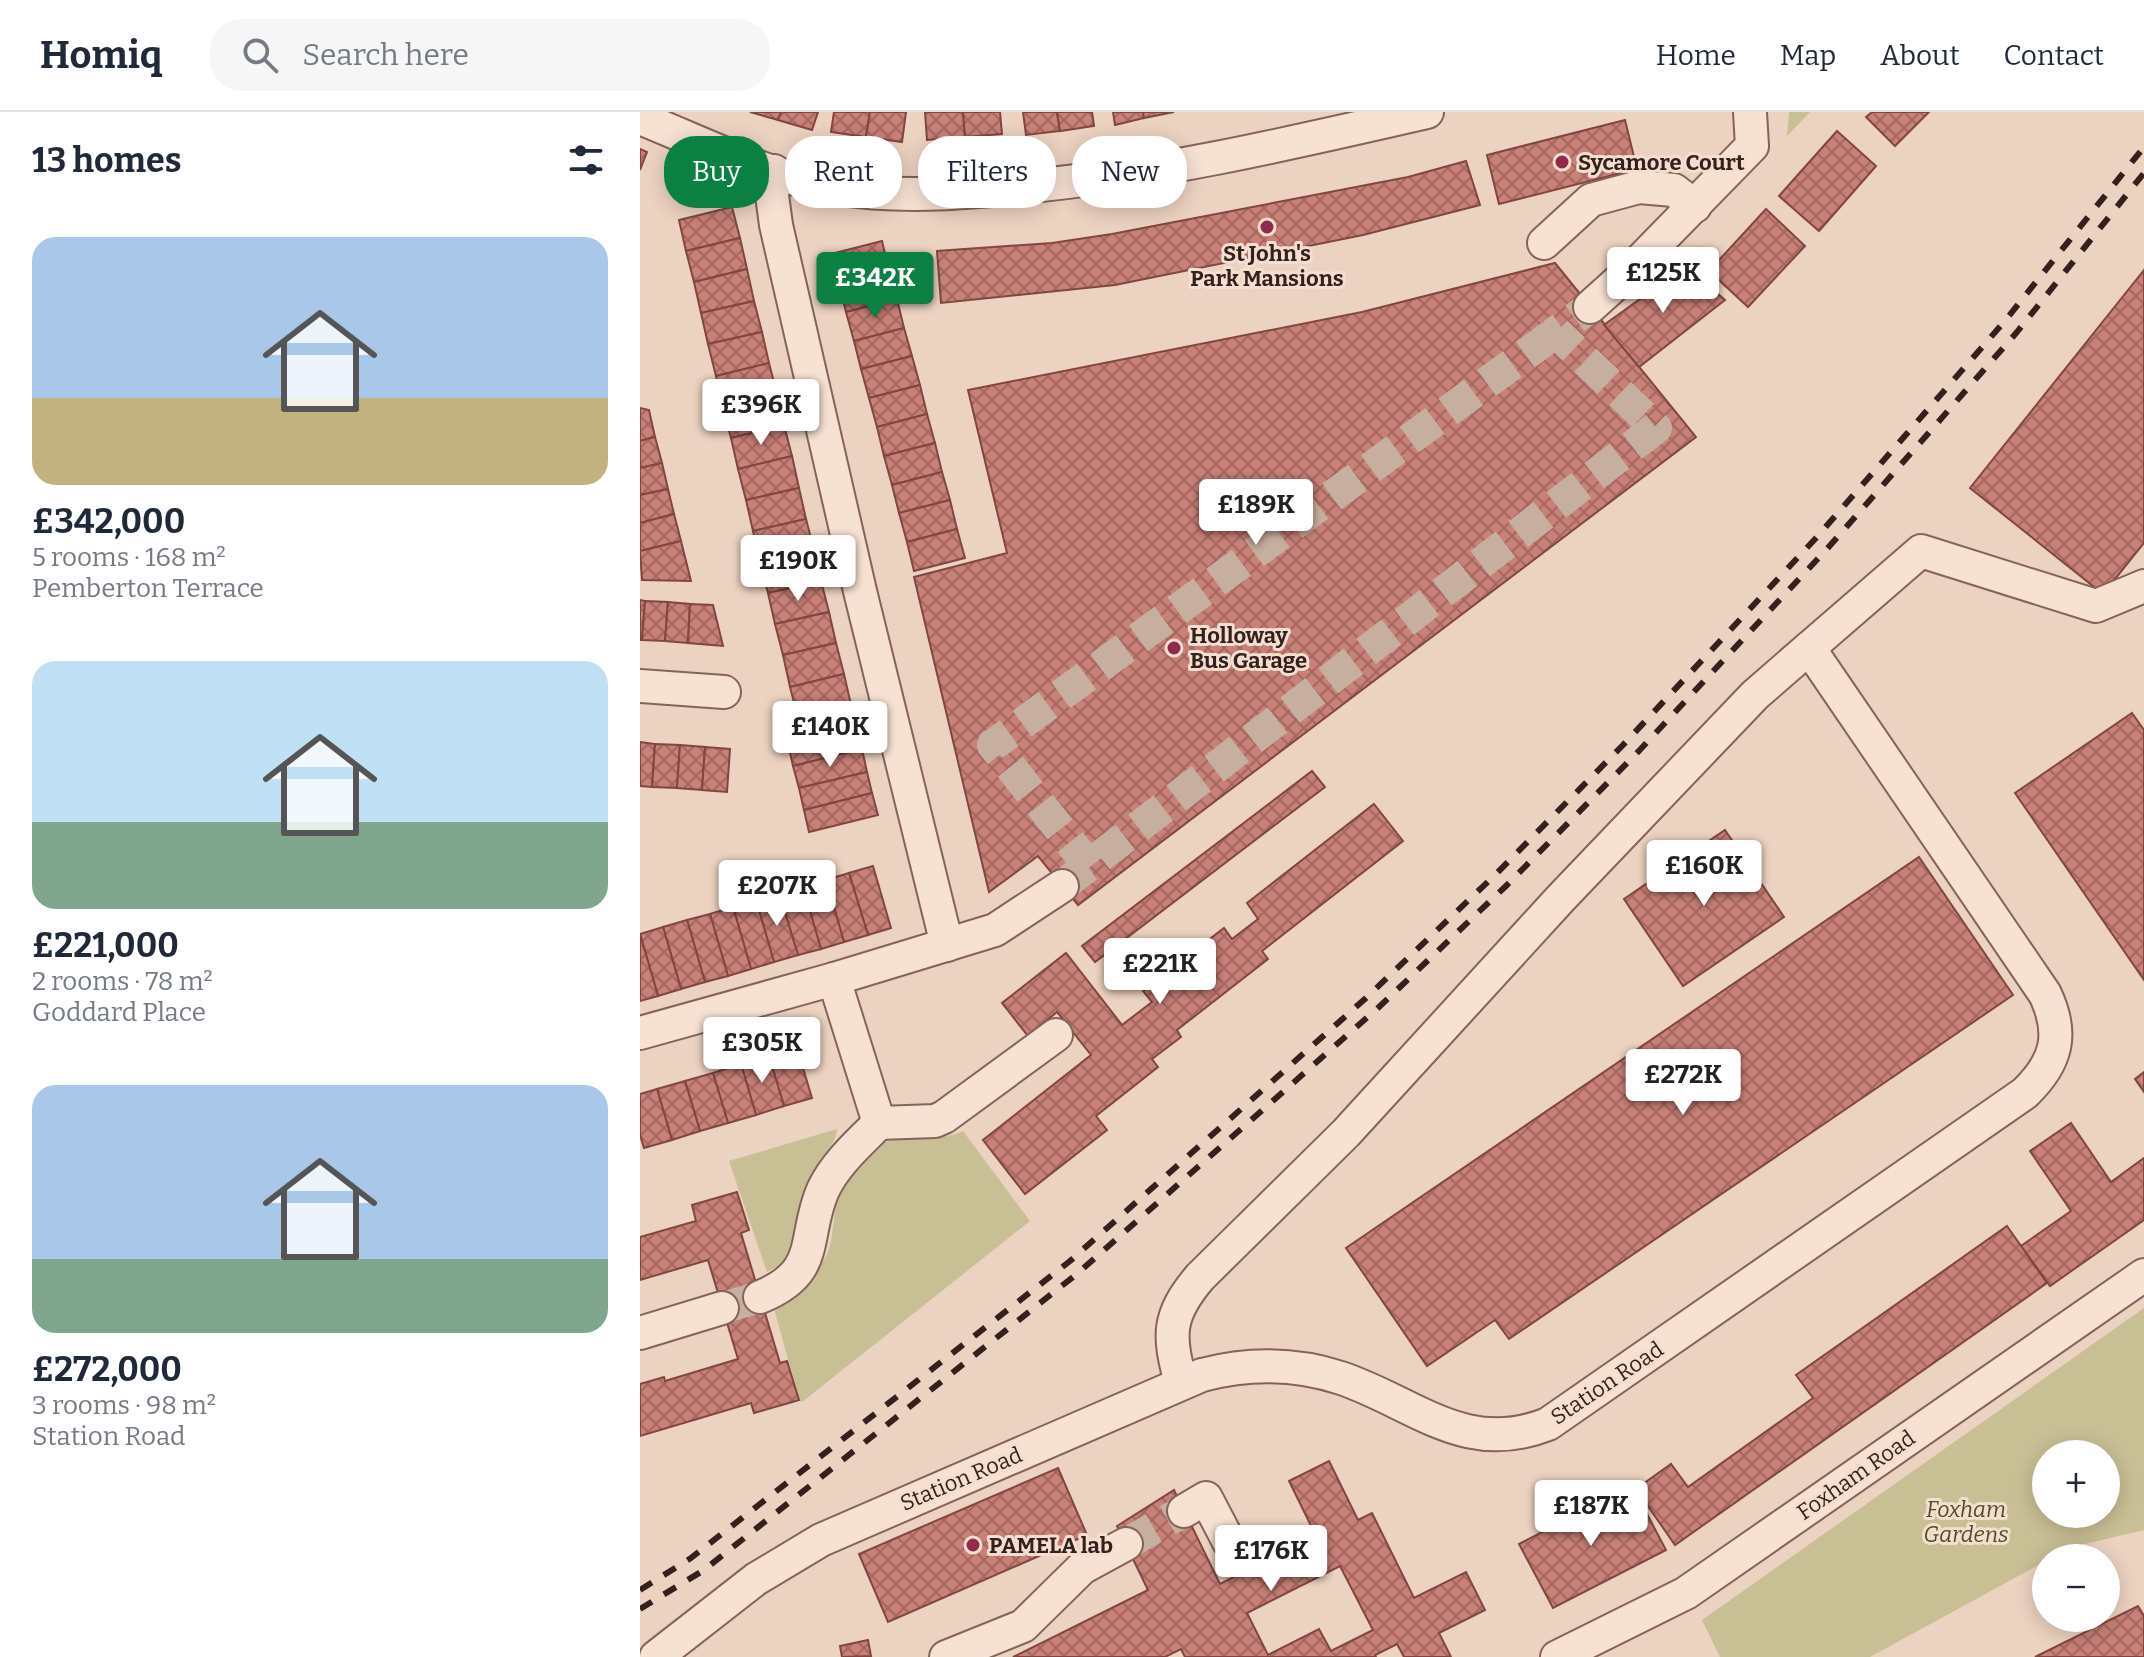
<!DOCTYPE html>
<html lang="en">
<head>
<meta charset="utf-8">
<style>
  :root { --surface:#fff; --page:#f6f6f7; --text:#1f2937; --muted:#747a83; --line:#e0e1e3; --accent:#0b8043 }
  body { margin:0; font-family:Bitter,serif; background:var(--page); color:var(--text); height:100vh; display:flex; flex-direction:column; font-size:30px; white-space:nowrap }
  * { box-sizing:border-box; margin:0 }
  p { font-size:26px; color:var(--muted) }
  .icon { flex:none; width:44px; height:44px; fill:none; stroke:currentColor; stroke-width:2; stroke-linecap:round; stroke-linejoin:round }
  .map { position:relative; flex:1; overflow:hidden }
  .drawer { display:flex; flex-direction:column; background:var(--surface); width:640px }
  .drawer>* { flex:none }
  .top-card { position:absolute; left:24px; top:24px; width:760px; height:72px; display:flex; gap:16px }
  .buttons { position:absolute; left:1392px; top:1328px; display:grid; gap:16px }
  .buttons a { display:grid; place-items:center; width:88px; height:88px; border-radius:50%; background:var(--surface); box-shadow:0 4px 20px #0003; font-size:40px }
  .price { position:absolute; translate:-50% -68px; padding:0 18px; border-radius:8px; background:#fff; color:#222; font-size:26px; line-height:52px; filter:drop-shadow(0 2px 4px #0008) }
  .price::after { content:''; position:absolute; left:50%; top:48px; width:24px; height:18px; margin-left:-12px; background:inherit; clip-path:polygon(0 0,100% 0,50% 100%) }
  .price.current { background:var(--accent); color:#fff }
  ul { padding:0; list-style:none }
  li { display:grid; align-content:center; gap:16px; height:424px; padding:0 32px }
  li span { display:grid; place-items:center; height:248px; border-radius:24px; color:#555 }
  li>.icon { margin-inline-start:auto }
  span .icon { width:144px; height:144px; fill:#fffc; stroke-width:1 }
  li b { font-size:34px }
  h2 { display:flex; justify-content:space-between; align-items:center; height:96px; padding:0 32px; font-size:34px }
  .tag { padding:0 28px; border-radius:32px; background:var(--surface); box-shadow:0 4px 20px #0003; font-size:28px; line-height:72px }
  .tag.current { background:var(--accent); color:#fff }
  header { display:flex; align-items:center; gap:48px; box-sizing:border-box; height:112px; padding:0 40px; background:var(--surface); border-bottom:2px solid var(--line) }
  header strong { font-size:38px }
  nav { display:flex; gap:44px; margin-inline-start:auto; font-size:28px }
  .search { width:560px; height:72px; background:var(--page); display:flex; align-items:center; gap:20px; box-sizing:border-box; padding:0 28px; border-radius:32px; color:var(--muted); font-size:30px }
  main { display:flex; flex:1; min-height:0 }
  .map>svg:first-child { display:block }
  .green { fill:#c9bf95; fill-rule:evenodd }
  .building { fill:url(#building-cross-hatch); stroke:#824640; stroke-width:2; fill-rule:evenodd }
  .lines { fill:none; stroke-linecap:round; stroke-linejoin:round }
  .minor-tunnel { stroke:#c7af9f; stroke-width:32; stroke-dasharray:32 16; stroke-linecap:butt }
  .minor-casing { stroke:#846359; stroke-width:36 }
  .minor { stroke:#f7e1d3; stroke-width:32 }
  .rail { stroke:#34211d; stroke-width:6; stroke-dasharray:14 14; stroke-linecap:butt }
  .poi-dot { fill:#912b4b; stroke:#f4decf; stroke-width:3 }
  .labels { text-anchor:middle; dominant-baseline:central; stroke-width:6; stroke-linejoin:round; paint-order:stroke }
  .poi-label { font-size:22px; font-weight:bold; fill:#34211d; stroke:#f4decf; text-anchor:start }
  .street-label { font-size:22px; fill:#34211d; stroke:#f4decf }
  .park-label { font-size:22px; font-style:italic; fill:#504e24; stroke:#f4decf }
</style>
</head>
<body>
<header>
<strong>Homiq</strong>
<div class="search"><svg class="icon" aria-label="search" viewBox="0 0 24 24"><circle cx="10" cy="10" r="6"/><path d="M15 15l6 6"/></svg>Search here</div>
<nav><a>Home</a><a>Map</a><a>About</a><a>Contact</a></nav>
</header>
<main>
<section class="drawer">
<h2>13 homes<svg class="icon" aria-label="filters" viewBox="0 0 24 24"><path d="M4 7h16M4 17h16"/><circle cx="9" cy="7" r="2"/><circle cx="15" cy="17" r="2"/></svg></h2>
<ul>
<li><span style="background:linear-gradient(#a9c7e8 65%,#c2b280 0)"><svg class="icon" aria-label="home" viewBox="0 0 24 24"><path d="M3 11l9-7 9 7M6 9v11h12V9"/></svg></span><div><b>£342,000</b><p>5 rooms · 168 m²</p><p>Pemberton Terrace</p></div></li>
<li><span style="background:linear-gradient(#bfe0f5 65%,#7fa58c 0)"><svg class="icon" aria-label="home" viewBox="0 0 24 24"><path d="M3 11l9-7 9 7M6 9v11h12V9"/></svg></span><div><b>£221,000</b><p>2 rooms · 78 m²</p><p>Goddard Place</p></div></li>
<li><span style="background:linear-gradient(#a9c7e8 70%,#7fa58c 0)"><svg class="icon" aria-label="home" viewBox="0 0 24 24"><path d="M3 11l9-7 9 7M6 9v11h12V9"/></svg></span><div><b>£272,000</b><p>3 rooms · 98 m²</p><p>Station Road</p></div></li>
</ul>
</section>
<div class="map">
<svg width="1504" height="1545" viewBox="0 0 1504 1545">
  <defs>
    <pattern id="building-cross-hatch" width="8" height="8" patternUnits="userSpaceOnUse" patternTransform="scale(2)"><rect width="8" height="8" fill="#c98077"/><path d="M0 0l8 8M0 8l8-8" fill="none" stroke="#a46861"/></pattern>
  </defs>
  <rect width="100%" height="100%" fill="#ecd2c0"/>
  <!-- green -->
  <g class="green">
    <polygon points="1149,0 1170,0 1147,24"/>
    <path d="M 197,1017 C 195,1037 175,1052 167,1072 C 158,1092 163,1121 151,1140 C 146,1150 137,1155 127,1160 L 89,1049 Z"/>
    <path d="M 323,1019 L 390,1109 L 162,1290 L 159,1288 L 134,1196 C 154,1180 174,1167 186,1144 C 194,1128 192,1111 196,1095 C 200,1076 223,1046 238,1034 C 255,1021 298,1032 323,1019 Z"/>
    <path d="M 1504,1196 L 1504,1418 L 1432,1435 L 1411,1446 L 1406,1446 L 1406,1449 L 1230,1545 L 1080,1545 L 1062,1508 ZM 1466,1342 L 1466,1402 L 1406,1402 L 1406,1342 Z"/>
  </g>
  <!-- building -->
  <g class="building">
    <polygon points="110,0 141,0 138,8"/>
    <polygon points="141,0 178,0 172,18 138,8"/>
    <polygon points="194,0 230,0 226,25 191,20"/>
    <polygon points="230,0 266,0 262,30 226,25"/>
    <polygon points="285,0 323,0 325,25 287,28"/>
    <polygon points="323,0 360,0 362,22 325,25"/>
    <polygon points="383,0 417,0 420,19 386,23"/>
    <polygon points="417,0 452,0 454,14 420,19"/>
    <polygon points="473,0 503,0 504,6 475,13"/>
    <polygon points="503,0 534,0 504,6"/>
    <polygon points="1232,0 1289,0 1255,34 1226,5"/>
    <polygon points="985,8 997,57 859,92 847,43"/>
    <polygon points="1197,19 1236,54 1179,119 1139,84"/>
    <polygon points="0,37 7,40 0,58"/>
    <polygon points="826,49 840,93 723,123 475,173 301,191 297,139 412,131 472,122 768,65"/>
    <polygon points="92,95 100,126 46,139 39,108"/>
    <polygon points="1126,97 1165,134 1108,195 1069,159"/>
    <polygon points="100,126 107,157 54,170 46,139"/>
    <polygon points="242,129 249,158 199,171 191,142"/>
    <polygon points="915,151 1056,325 438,793 398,744 349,780 274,465 367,441 328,278 722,200"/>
    <polygon points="1046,154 1085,188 999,255 964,213"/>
    <polygon points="107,157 114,189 61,201 54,170"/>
    <polygon points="249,158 257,187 206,200 199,171"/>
    <polygon points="1504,158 1504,431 1463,482 1330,376"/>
    <polygon points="257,187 264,216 214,229 206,200"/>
    <polygon points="114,189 122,220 68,232 61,201"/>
    <polygon points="264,216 272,244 221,257 214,229"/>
    <polygon points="122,220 129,251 76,264 68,232"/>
    <polygon points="272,244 280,273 229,286 221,257"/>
    <polygon points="129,251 137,282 83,295 76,264"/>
    <polygon points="280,273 287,302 237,315 229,286"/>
    <polygon points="137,282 144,313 91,326 83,295"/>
    <polygon points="0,296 9,298 15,325 0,329"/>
    <polygon points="287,302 295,331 244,344 237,315"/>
    <polygon points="144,313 152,344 98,357 91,326"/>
    <polygon points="15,325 22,351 0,356 0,329"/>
    <polygon points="295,331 302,360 252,373 244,344"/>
    <polygon points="152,344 159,376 106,388 98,357"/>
    <polygon points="22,351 28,377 0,383 0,356"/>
    <polygon points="302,360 310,388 259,401 252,373"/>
    <polygon points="159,376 166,407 113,419 106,388"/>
    <polygon points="28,377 34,402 0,411 0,383"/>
    <polygon points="310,388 317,417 267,430 259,401"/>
    <polygon points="34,402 41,429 0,439 0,411"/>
    <polygon points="166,407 174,438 120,450 113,419"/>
    <polygon points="317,417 325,446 274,459 267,430"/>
    <polygon points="41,429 51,469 2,468 0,439"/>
    <polygon points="174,438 181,469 128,481 120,450"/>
    <polygon points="181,469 189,500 135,512 128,481"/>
    <polygon points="0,488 5,489 2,528 0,528"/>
    <polygon points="5,489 28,490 25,529 2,528"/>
    <polygon points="28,490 50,492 48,531 25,529"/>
    <polygon points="50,492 73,493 83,534 48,531"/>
    <polygon points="189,500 196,531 143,543 135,512"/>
    <polygon points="196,531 204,562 150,575 143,543"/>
    <polygon points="204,562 211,593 158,606 150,575"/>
    <polygon points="211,593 216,615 148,632 143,610"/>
    <polygon points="1492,601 1504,618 1504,868 1375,681"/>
    <polygon points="216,615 222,637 153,654 148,632"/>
    <polygon points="0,630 15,632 12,675 0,674"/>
    <polygon points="15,632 40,633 37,676 12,675"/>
    <polygon points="40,633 65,635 62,678 37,676"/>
    <polygon points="65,635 90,637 87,680 62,678"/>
    <polygon points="222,637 227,660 159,676 153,654"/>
    <polygon points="672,659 685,675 455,850 442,834"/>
    <polygon points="227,660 232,681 164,698 159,676"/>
    <polygon points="232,681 238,703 169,720 164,698"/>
    <polygon points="734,692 763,729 622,839 628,847 537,918 541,925 512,947 518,955 456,1004 467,1018 385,1082 343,1028 451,943 417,900 388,924 362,891 426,841 482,913 512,890 503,879 584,816 592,827 618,807 607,791"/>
    <polygon points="1085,718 1144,805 1043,874 984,787"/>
    <polygon points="1279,745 1373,883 869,1227 855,1208 787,1254 706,1136"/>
    <polygon points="233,754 251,816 228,823 209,761"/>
    <polygon points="209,761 228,823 204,830 186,768"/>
    <polygon points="186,768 204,830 181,837 163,775"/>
    <polygon points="163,775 181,837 158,843 139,781"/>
    <polygon points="139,781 158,843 134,850 116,788"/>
    <polygon points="116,788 134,850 111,857 93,795"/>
    <polygon points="93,795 111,857 88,864 70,802"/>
    <polygon points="70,802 88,864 65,870 47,808"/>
    <polygon points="47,808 65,870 41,877 23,815"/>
    <polygon points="23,815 41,877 18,884 0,822"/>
    <polygon points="0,822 18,884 0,889"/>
    <polygon points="157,936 172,986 144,994 129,944"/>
    <polygon points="129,944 144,994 116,1003 101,952"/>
    <polygon points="101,952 116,1003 88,1011 73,961"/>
    <polygon points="1504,960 1504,980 1495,967"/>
    <polygon points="73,961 88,1011 60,1019 45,969"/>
    <polygon points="45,969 60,1019 32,1028 17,977"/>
    <polygon points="17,977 32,1028 4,1036 0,1023 0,982"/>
    <polygon points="1431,1011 1471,1070 1504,1046 1504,1108 1410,1174 1381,1134 1431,1099 1390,1039"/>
    <polygon points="97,1080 109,1118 101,1121 140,1251 147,1249 159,1288 114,1301 111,1291 0,1324 0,1272 24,1265 25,1269 98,1247 68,1148 0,1168 0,1125 56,1109 52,1093"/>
    <polygon points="1367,1114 1407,1171 1035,1433 996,1377 1031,1352 1048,1375 1173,1286 1156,1263"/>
    <path d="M 689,1349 L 718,1408 L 732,1401 L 774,1486 L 826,1460 L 845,1498 L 799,1521 L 811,1545 L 764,1545 L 757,1532 L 735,1543 L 736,1545 L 545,1545 L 541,1537 L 525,1545 L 373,1545 L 508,1478 L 477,1414 L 534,1378 L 580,1472 L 676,1424 L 649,1369 ZM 700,1454 L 733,1518 L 691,1539 L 679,1517 L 628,1543 L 607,1501 Z"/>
    <polygon points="418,1356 447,1423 248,1510 219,1442"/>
    <polygon points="986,1377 1000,1405 1007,1402 1026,1438 913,1496 879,1432"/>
    <polygon points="1498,1494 1504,1504 1504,1545 1395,1545"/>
    <polygon points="228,1528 231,1544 202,1545 200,1534"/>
  </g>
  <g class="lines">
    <!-- minor-tunnel -->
    <g class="minor-tunnel">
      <polyline points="450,755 353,633 916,220"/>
      <polyline points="422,774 1016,316 916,220 950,195"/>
      <polyline points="82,1196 120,1185"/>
      <polyline points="486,1432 544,1399"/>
    </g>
    <defs>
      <g id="minor">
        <path d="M 0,6 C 60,30 131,66 194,76 C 256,86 319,82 382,75 C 519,62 652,31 787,0"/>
        <polyline points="134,59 132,83 136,113 220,479 307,833"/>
        <polyline points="904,131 951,88 999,75 1034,78 1055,94"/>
        <polyline points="950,195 990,159 1112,34 1110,0"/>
        <polyline points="0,574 84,580"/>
        <polyline points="194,867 239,1011 295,1009 304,1005 416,923"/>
        <polyline points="0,921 194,867 355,818 422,774"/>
        <path d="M 120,1185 C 182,1160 162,1126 183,1078 C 195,1052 219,1031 239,1011"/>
        <polyline points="0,1221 82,1196"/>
        <path d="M 541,1271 C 528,1223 527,1204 560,1165 L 706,1021 L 921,786 L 1115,583 L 1169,536"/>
        <polyline points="544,1399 566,1386 589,1430"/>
        <path d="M 16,1545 L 116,1467 L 181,1428 L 562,1263 C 608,1251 655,1251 701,1266 C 775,1291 825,1345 908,1312 L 1385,981 C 1417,950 1424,922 1405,882 L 1169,536 L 1281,439 L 1456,494 L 1504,474"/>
        <polyline points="306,1545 383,1514 442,1456 486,1432"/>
        <polyline points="917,1545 1046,1481 1504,1163"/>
      </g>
    </defs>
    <!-- minor casing -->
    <use href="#minor" class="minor-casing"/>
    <!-- minor -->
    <use href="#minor" class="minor"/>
    <!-- rail -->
    <g class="rail">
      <polyline points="0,1478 51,1446 430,1149 726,886 856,762 983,633 1176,426 1364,210 1504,35"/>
      <polyline points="0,1497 64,1458 438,1161 739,895 867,773 996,642 1187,437 1377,220 1504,61"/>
    </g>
  </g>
  <!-- markers -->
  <g class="poi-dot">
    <circle cx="922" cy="50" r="8"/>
    <circle cx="627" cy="115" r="8"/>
    <circle cx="534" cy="536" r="8"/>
    <circle cx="333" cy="1433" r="8"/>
  </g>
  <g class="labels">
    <!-- poi labels -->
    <g class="poi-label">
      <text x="938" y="50">Sycamore Court</text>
      <text x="627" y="141" text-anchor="middle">St John's<tspan x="627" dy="25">Park Mansions</tspan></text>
      <text x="550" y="523">Holloway<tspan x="550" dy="25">Bus Garage</tspan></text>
      <text x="349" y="1433">PAMELA lab</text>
    </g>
    <!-- street labels -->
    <g class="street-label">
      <text transform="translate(967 1271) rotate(-34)">Station Road</text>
      <text transform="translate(1216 1363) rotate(-35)">Foxham Road</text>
      <text transform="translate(321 1367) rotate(-23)">Station Road</text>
    </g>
    <!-- park labels -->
    <g class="park-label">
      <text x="1326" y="1397">Foxham<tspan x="1326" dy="25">Gardens</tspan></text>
    </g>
  </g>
</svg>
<div class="buttons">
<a>+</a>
<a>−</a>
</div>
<b class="price" style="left:1023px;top:203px">£125K</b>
<b class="price current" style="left:235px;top:208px">£342K</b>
<b class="price" style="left:121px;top:335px">£396K</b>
<b class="price" style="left:616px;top:435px">£189K</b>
<b class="price" style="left:158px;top:491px">£190K</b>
<b class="price" style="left:190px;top:657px">£140K</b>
<b class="price" style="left:1064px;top:796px">£160K</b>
<b class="price" style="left:137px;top:816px">£207K</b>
<b class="price" style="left:520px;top:894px">£221K</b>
<b class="price" style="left:122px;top:973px">£305K</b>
<b class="price" style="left:1043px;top:1005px">£272K</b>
<b class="price" style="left:951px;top:1436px">£187K</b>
<b class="price" style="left:631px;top:1481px">£176K</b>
<div class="top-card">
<a class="tag current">Buy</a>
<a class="tag">Rent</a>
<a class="tag">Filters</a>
<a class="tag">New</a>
</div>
</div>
</main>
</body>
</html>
